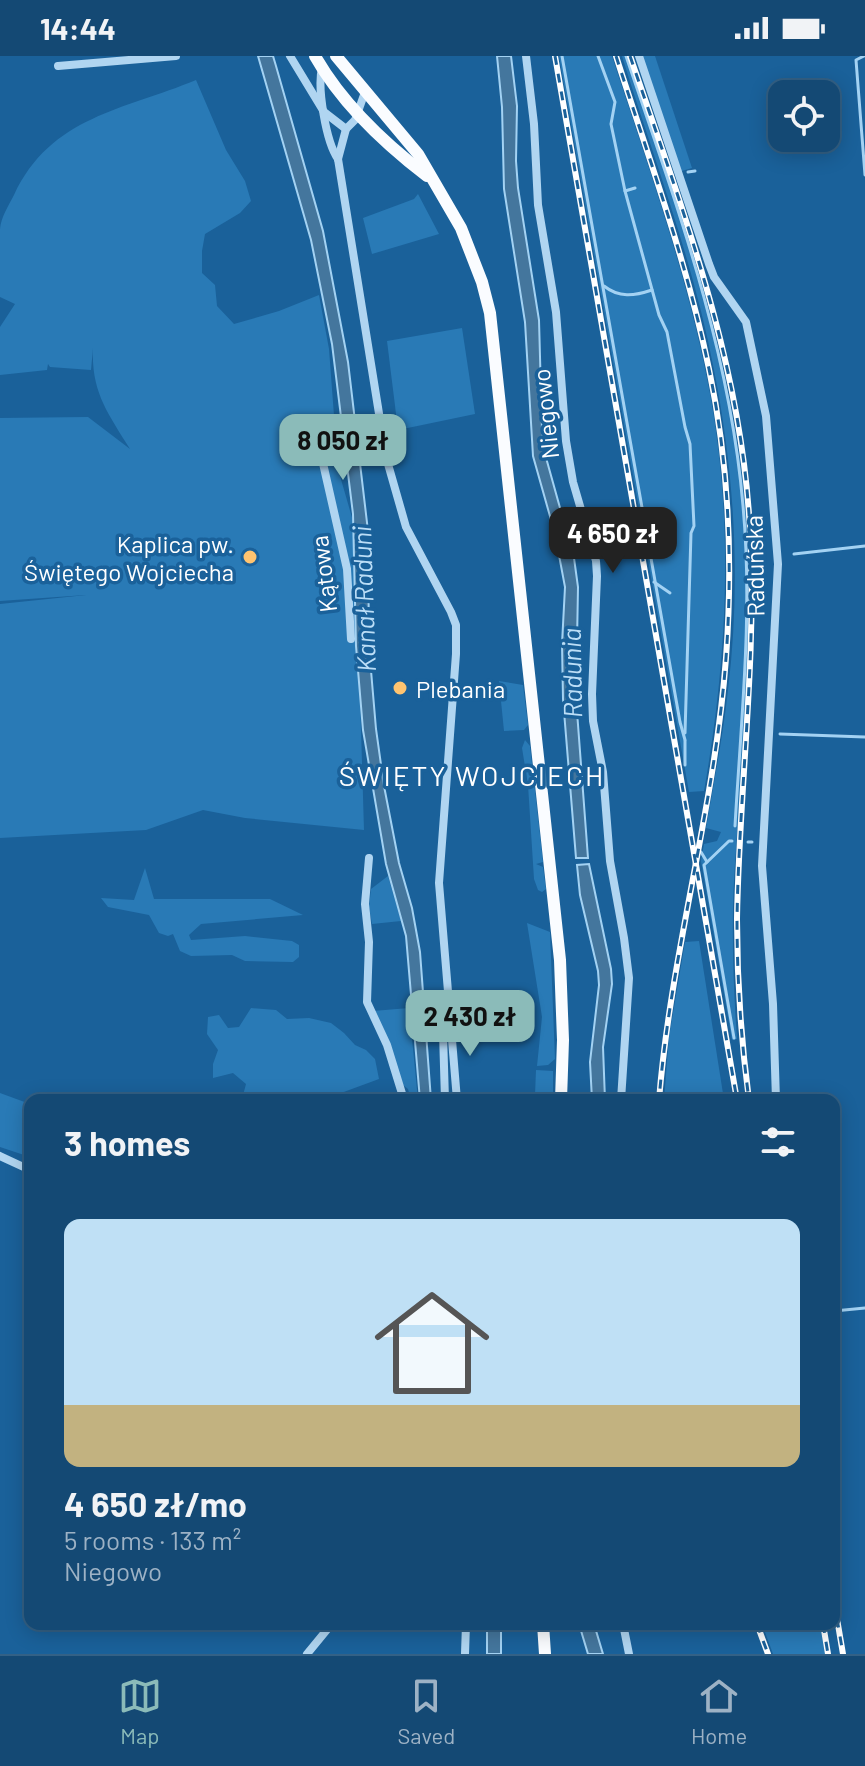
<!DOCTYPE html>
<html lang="en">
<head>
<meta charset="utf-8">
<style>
  :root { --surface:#144974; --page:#21537c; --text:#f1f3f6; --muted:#9db2c5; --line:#336186; --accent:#8bbbb9 }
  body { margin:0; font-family:Barlow,sans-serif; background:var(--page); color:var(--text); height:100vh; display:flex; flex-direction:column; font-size:30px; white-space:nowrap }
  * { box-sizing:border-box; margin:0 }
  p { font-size:26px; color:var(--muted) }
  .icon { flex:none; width:44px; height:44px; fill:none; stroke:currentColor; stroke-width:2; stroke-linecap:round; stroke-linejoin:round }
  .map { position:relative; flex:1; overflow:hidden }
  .panel { position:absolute; left:24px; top:1038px; width:816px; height:536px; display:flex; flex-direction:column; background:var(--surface); border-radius:16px; box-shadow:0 4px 20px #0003,0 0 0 2px var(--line) }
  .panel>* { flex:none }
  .fabs { position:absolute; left:768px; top:24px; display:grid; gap:16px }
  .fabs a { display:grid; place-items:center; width:72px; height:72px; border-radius:16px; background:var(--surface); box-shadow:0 4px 20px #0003,0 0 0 2px var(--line); font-size:40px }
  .price { position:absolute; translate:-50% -68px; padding:0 18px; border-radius:16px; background:var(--accent); color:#111; font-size:26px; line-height:52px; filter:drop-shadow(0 2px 4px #0008) }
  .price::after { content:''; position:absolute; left:50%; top:48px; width:24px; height:18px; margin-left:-12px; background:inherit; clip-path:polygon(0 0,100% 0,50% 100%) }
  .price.on { background:#222; color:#fff }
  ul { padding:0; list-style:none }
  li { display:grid; align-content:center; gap:16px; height:424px; padding:0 40px }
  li+li { border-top:2px solid var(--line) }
  li span { display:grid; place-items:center; height:248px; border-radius:16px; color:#555 }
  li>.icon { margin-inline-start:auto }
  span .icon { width:144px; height:144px; fill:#fffc; stroke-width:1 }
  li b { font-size:34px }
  h2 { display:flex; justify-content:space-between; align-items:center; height:96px; padding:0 40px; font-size:34px }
  .status { display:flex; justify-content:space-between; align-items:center; height:56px; padding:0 40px; background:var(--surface); direction:ltr }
  .status svg { height:22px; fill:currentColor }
  .dock { display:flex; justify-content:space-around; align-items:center; height:112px; border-top:2px solid var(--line); background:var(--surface); font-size:22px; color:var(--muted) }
  .dock a { display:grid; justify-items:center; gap:4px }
  .dock .on { color:var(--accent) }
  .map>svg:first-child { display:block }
  .green { fill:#297ab6 }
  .water { fill:#44769d; stroke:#a3d2f3; stroke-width:2 }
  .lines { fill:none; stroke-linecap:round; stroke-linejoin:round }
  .stream { stroke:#a3d2f3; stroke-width:3 }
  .minor { stroke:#b0d5f1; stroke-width:8 }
  .primary { stroke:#fafcff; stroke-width:12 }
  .rail-casing { stroke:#fff; stroke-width:6 }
  .rail { stroke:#1a619a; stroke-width:3; stroke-dasharray:9; stroke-linecap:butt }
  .poi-dot { fill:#ffc470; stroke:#1a619a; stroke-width:3 }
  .labels { text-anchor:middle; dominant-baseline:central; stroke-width:7; stroke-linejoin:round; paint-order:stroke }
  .street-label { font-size:24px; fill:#fff; stroke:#1a619a }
  .poi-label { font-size:24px; fill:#fff; stroke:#1a619a; text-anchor:end }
  .water-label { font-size:26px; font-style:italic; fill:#bcdef7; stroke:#1a619a }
  .quarter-label { font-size:28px; letter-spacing:2px; fill:#fff; stroke:#1a619a }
</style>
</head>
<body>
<div class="status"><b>14:44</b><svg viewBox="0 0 49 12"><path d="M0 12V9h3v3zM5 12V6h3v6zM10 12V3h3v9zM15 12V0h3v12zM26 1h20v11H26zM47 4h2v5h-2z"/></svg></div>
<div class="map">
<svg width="865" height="1598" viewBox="0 0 865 1598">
  <rect width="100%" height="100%" fill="#1a619a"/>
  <!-- green -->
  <g class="green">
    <path d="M 559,0 L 612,0 C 649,113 690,226 711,343 C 734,473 727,605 704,735 L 689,736 Z"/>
    <path d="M 622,0 L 627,0 C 684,169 744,330 749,511 C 752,610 741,709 735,808 C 731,866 733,925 737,983 L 732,984 L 701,805 L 704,788 L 717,785 L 721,776 L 706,772 C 714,726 723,680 728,634 C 741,528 735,419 714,314 C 694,207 654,104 622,0 Z"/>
    <polygon points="635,0 655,0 692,112 675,117"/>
    <path d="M 196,24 L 226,94 L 245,125 L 251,145 L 240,157 L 205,178 L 202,195 L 202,217 L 215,229 L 217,250 L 234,268 L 279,255 L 319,239 L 329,293 L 338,413 L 355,472 L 364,774 L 245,762 L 203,754 L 146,774 L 0,782 L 0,548 L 86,539 L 0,545 L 0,362 L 88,361 L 130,393 C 108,357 91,336 93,292 L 91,314 L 50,311 L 48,308 L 47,314 L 0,319 L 0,271 L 15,248 L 0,241 C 0,219 0,195 0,173 C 1,161 9,149 14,139 C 51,60 124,54 196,24 Z"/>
    <polygon points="418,138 439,178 372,198 363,162 414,143"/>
    <polygon points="462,272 475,358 398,374 387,285"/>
    <polygon points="499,625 523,629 528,669 524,674 504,675"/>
    <polygon points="525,684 530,690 543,806 536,808 543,811 546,833 542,836 538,834 534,823 528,729 522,692"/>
    <polygon points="145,812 154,843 270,843 303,859 201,868 189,879 191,884 245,880 292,885 299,889 299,901 293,906 245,905 232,899 191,900 180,895 173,878 168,880 159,877 149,859 108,851 101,842 134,844"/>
    <polygon points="388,820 401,865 372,868 369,851 371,833"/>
    <polygon points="527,867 550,876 555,1003 548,1009 537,1010 542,961"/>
    <polygon points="699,885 724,1044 664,1044 669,981 685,886"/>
    <polygon points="251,952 276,954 287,963 309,962 331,967 344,977 355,989 366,994 375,1003 379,1023 341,1037 338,1044 270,1044 267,1039 242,1043 246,1028 233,1017 213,1022 213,1008 218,994 207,978 208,961 219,959 228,972 239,971"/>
    <polygon points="409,952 418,1044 411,1044 408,1033 403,1029 373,955"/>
    <polygon points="536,1014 553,1015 553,1044 507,1044 535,1039"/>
    <polygon points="0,1037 30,1048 30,1101 0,1091"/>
    <polygon points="762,1568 820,1568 825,1598 773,1598"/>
  </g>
  <!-- water -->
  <g class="water">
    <polygon points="258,0 273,0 276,10 323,175 348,306 368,475 369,591 376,673 384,730 399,807 412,852 420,896 431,1044 420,1044 406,880 386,808 363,674 356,590 353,458 332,288 311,184"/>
    <polygon points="497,0 511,0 517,50 516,105 518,132 539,264 542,374 545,398 574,502 578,531 576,642 588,802 576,802 563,643 562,588 565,531 555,478 533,400 525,266 504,133 502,51"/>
    <polygon points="589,808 611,913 612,928 603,991 605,1044 592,1044 590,1006 599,929 598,915 580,839 577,809"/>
    <rect x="487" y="1568" width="14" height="30"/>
    <polygon points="579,1568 594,1568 603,1598 588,1598"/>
  </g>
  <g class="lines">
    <!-- stream -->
    <g class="stream">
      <polyline points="562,0 680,666 685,684"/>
      <polyline points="598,0 615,46 611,68 625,135 635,132"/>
      <path d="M 626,0 C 676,147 730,293 743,450 C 753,556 741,664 735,770"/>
      <polyline points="864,0 856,4 865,119"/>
      <polyline points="688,116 695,115"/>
      <polyline points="625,135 659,259 667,276 685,371 690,388 694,470 691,477 685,677"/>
      <path d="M 604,230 C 619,242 634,240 652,234"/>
      <polyline points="794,498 865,490"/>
      <polyline points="654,526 670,537"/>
      <polyline points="780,678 865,681"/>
      <polyline points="685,709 685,685"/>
      <polyline points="732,785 729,785 704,809 734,982"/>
      <polyline points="748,786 752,786"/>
      <polyline points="701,796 707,806"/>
      <polyline points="834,1255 865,1252"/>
    </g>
    <!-- minor -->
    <g class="minor">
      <polyline points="290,0 324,56 346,73"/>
      <polyline points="526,0 534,68 538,149 556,256 566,385 573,426 596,505 597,520 592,638 593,665 603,716 610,805 624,882 629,922 621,1044"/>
      <polyline points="639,0 709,208 714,221 746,266 766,360 778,508 762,810 773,948 776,1044"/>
      <polyline points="58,10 176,0"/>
      <path d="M 322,12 C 317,32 326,86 338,103 L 386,401 L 406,471 L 451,556 L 456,569 L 456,598 L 439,827 L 457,1044"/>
      <polyline points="338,103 346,73 355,64 365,36"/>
      <polyline points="322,403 347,513 351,583"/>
      <polyline points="369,802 365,848 369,886 367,946 387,989 404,1044"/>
      <polyline points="445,1044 443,977 450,962"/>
      <polyline points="0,1100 30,1114"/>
      <polyline points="623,1568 629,1598"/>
      <polyline points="307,1598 330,1570"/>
      <polyline points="465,1598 466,1568"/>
    </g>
    <!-- primary -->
    <g class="primary">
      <path d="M 315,0 C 342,48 384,87 427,120"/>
      <polyline points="336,0 418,98 461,172 482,226 490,257 560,904 563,984 561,1044"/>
      <polyline points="543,1568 545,1598"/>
    </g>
    <defs>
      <g id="rail">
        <polyline points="555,0 737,1044"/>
        <path d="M 616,0 C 649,103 687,206 709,313 C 729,408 733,506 726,602 C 715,751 671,895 659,1044"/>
        <path d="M 630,0 C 683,155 742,309 750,475 C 757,604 739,733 737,863 C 737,923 741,984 749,1044"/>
        <polyline points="834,1545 843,1598"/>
        <polyline points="757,1568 768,1598"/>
        <polyline points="823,1568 828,1598"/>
      </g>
    </defs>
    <!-- rail casing -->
    <use href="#rail" class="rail-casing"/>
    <!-- rail -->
    <use href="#rail" class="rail"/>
  </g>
  <!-- markers -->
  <g class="poi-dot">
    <circle cx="250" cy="501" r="8"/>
    <circle cx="400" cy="632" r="8"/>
  </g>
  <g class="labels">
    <!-- street labels -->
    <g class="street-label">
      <text transform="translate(545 358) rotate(-96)">Niegowo</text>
      <text transform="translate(754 510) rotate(-91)">Raduńska</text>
      <text transform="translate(323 518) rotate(-97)">Kątowa</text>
    </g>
    <!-- poi labels -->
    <g class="poi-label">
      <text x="234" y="487">Kaplica pw.<tspan x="234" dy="28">Świętego Wojciecha</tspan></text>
      <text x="416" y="632" text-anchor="start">Plebania</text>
    </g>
    <!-- water labels -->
    <g class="water-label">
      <text transform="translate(363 543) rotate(-92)">Kanał Raduni</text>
      <text transform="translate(571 617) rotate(-91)">Radunia</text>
    </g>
    <!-- quarter labels -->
    <g class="quarter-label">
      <text x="472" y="719">ŚWIĘTY WOJCIECH</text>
    </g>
  </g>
</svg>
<div class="fabs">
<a><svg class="icon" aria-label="locate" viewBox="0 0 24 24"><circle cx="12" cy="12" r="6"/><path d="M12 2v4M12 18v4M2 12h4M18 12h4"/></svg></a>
</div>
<b class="price" style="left:343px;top:426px">8 050 zł</b>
<b class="price on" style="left:613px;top:519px">4 650 zł</b>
<b class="price" style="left:470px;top:1002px">2 430 zł</b>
<section class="panel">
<h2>3 homes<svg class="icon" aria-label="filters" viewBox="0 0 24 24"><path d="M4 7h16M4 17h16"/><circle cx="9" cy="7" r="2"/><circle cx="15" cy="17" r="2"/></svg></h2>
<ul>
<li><span style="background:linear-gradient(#bfe0f5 75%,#c2b280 0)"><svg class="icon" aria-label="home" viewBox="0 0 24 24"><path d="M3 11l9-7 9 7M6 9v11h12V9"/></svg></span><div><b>4 650 zł/mo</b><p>5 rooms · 133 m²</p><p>Niegowo</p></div></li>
</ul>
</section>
</div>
<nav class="dock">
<a class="on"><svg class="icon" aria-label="map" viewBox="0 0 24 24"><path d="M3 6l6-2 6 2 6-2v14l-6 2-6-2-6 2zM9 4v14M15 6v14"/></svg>Map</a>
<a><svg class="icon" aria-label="saved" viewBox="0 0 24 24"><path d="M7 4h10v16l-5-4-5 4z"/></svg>Saved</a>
<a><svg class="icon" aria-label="home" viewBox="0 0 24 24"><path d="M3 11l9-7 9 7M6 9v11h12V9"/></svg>Home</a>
</nav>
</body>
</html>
